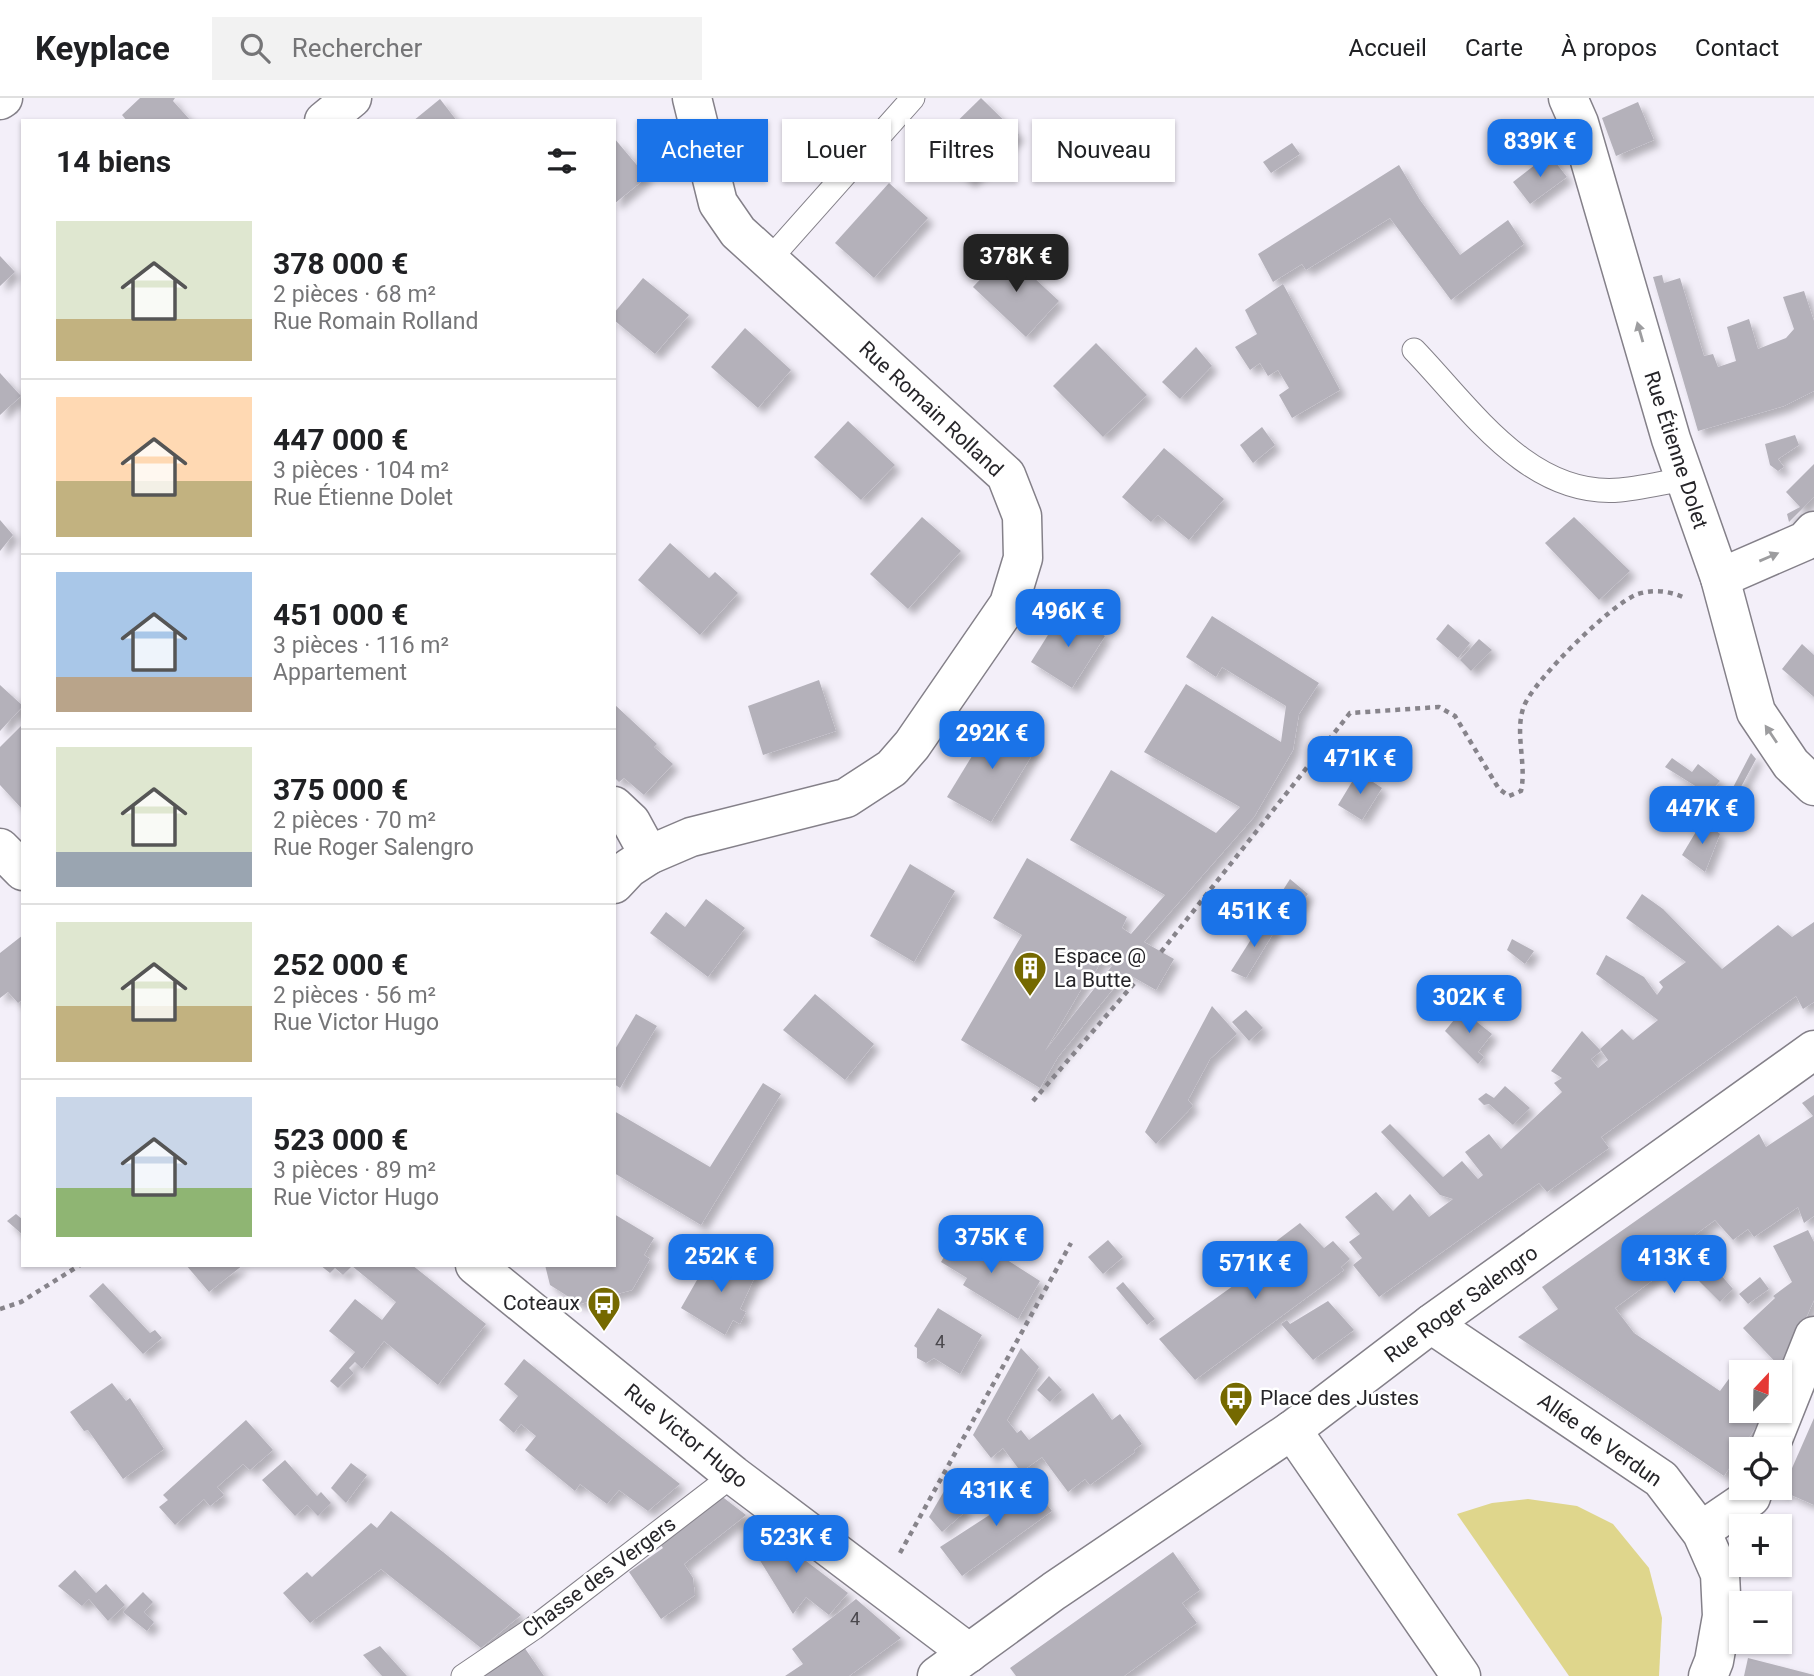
<!DOCTYPE html>
<html lang="fr">
<head>
<meta charset="utf-8">
<style>
  :root { --surface:#fff; --page:#f2f2f2; --text:#202124; --muted:#757577; --line:#e0e0e0; --accent:#1a73e8 }
  body { margin:0; font-family:Roboto,sans-serif; background:var(--page); color:var(--text); height:100vh; display:flex; flex-direction:column; font-size:26px; white-space:nowrap }
  * { box-sizing:border-box; margin:0 }
  p { font-size:23px; color:var(--muted) }
  .icon { flex:none; width:38px; height:38px; fill:none; stroke:currentColor; stroke-width:2; stroke-linecap:round; stroke-linejoin:round }
  .map { position:relative; flex:1; overflow:hidden }
  .sheet { position:absolute; left:21px; top:21px; width:595px; height:1148px; display:flex; flex-direction:column; background:var(--surface); border-radius:0px; box-shadow:0 2px 5px #0004 }
  .sheet>* { flex:none }
  .guide { position:absolute; left:637px; top:21px; width:665px; height:63px; display:flex; gap:14px }
  .needle { width:46px; rotate:22deg }
  .controls { position:absolute; left:1729px; top:1262px; display:grid; gap:14px }
  .controls a { display:grid; place-items:center; width:63px; height:63px; border-radius:0px; background:var(--surface); box-shadow:0 2px 5px #0004; font-size:35px }
  .price { position:absolute; translate:-50% -60px; padding:0 16px; border-radius:14px; background:var(--accent); color:#fff; font-size:23px; line-height:46px; filter:drop-shadow(0 2px 4px #0008) }
  .price::after { content:''; position:absolute; left:50%; top:42px; width:21px; height:16px; margin-left:-10px; background:inherit; clip-path:polygon(0 0,100% 0,50% 100%) }
  .price.selected { background:#222; color:#fff }
  ul { padding:0; list-style:none }
  li { display:flex; align-items:center; gap:21px; height:175px; padding:0 35px }
  li+li { border-top:2px solid var(--line) }
  li span { display:grid; place-items:center; flex:none; width:196px; height:140px; border-radius:0px; color:#555 }
  li>.icon { margin-inline-start:auto }
  span .icon { width:84px; height:84px; fill:#fffc; stroke-width:1 }
  li b { font-size:30px }
  h2 { display:flex; justify-content:space-between; align-items:center; height:84px; padding:0 35px; font-size:30px }
  .chip { padding:0 24px; border-radius:0px; background:var(--surface); box-shadow:0 2px 5px #0004; font-size:24px; line-height:63px }
  .chip.selected { background:var(--accent); color:#fff }
  header { display:flex; align-items:center; gap:42px; box-sizing:border-box; height:98px; padding:0 35px; background:var(--surface); border-bottom:2px solid var(--line) }
  header strong { font-size:33px }
  nav { display:flex; gap:38px; margin-inline-start:auto; font-size:24px }
  .search { width:490px; height:63px; background:var(--page); display:flex; align-items:center; gap:18px; box-sizing:border-box; padding:0 24px; border-radius:0px; color:var(--muted); font-size:26px }
  .map>svg:first-child { display:block }
  .green { fill:#dfd68c }
  .building { fill:#b4b1ba; fill-rule:evenodd; filter:url(#shadow) }
  .lines { fill:none; stroke-linecap:round; stroke-linejoin:round }
  .lane-casing { stroke:#848089; stroke-width:25 }
  .street-casing { stroke:#848089; stroke-width:41 }
  .secondary-casing { stroke:#848089; stroke-width:41 }
  .path { stroke:#87848b; stroke-width:4.5; stroke-dasharray:5 5; stroke-linecap:butt }
  .lane { stroke:#fff; stroke-width:23 }
  .street { stroke:#fff; stroke-width:38 }
  .secondary { stroke:#fff; stroke-width:38 }
  .oneway { fill:#9d9d9f }
  .labels { text-anchor:middle; dominant-baseline:central; stroke-width:5; stroke-linejoin:round; paint-order:stroke }
  .number-label { font-size:18px; fill:#4a484d }
  .street-label { font-size:21px; fill:#262529; stroke:#fff }
  .poi-label { font-size:21px; fill:#262529; stroke:#fff; text-anchor:start }
</style>
</head>
<body>
<header>
<strong>Keyplace</strong>
<div class="search"><svg class="icon" aria-label="search" viewBox="0 0 24 24"><circle cx="10" cy="10" r="6"/><path d="M15 15l6 6"/></svg>Rechercher</div>
<nav><a>Accueil</a><a>Carte</a><a>À propos</a><a>Contact</a></nav>
</header>
<div class="map">
<svg width="1814" height="1578" viewBox="0 0 1814 1578">
  <defs>
    <filter id="shadow"><feDropShadow dx="6" dy="6" stdDeviation="3.5" flood-color="#0004"/></filter>
  </defs>
  <rect width="100%" height="100%" fill="#f3eff9"/>
  <!-- green -->
  <polygon class="green" points="1528,1401 1577,1408 1613,1426 1649,1470 1662,1520 1659,1578 1569,1578 1457,1416 1492,1405"/>
  <!-- building -->
  <g class="building">
    <polygon points="140,0 175,0 173,3 191,23 127,23 122,17"/>
    <polygon points="981,0 1019,37 969,84 934,46"/>
    <polygon points="440,1 457,23 413,23"/>
    <polygon points="1638,4 1654,42 1616,58 1602,20"/>
    <polygon points="813,35 820,61 801,66 793,41"/>
    <polygon points="614,40 647,79 614,106"/>
    <polygon points="1292,45 1300,56 1271,75 1263,64"/>
    <polygon points="1549,56 1567,79 1530,106 1513,84"/>
    <polygon points="1399,67 1420,102 1460,157 1508,122 1524,146 1451,202 1390,120 1306,172 1302,166 1273,184 1258,156"/>
    <polygon points="889,85 928,120 874,180 835,145"/>
    <polygon points="1006,154 1059,203 1026,239 973,189"/>
    <polygon points="0,158 15,174 0,188"/>
    <polygon points="1662,177 1664,185 1680,180 1704,258 1713,256 1718,269 1736,263 1727,229 1749,221 1758,251 1786,240 1794,231 1783,199 1804,193 1814,223 1814,293 1784,308 1698,333 1653,179"/>
    <polygon points="643,180 689,217 655,256 614,222 614,215"/>
    <polygon points="1283,186 1340,292 1292,320 1279,297 1289,290 1278,272 1268,278 1260,265 1250,272 1235,249 1257,236 1245,212"/>
    <polygon points="745,230 791,272 758,310 711,269"/>
    <polygon points="1096,245 1147,297 1103,339 1053,288"/>
    <polygon points="1196,249 1212,268 1180,301 1162,284"/>
    <polygon points="0,275 21,298 0,317"/>
    <polygon points="848,323 895,367 861,402 814,359"/>
    <polygon points="1262,329 1275,347 1253,365 1240,347"/>
    <polygon points="1795,337 1799,347 1778,361 1784,369 1778,373 1770,367 1765,346"/>
    <polygon points="1164,350 1224,401 1189,442 1158,417 1151,424 1122,399"/>
    <polygon points="1814,366 1814,399 1789,424 1787,416 1800,409 1786,394"/>
    <polygon points="922,419 961,453 908,511 870,476"/>
    <polygon points="1574,419 1630,473 1599,502 1545,445"/>
    <polygon points="0,422 13,437 0,453"/>
    <polygon points="670,445 709,480 715,474 738,495 700,537 638,482"/>
    <polygon points="1063,513 1105,538 1072,590 1031,564"/>
    <path d="M 1212,518 L 1319,585 L 1299,616 L 1293,652 L 1254,719 L 1144,844 L 1174,861 L 1156,892 L 1126,875 L 1058,959 L 1040,990 L 961,942 L 1022,837 L 993,820 L 1027,760 L 1127,819 L 1122,830 L 1131,836 L 1165,797 L 1070,742 L 1111,672 L 1216,735 L 1240,709 L 1144,654 L 1186,586 L 1281,644 L 1286,608 L 1222,569 L 1216,579 L 1186,559 ZM 1102,862 L 1112,868 L 1045,953 L 1092,873 L 1095,874 Z"/>
    <polygon points="1448,526 1470,545 1458,560 1436,541"/>
    <polygon points="1479,541 1492,552 1471,573 1460,562"/>
    <polygon points="1802,546 1814,557 1814,599 1782,571"/>
    <polygon points="819,582 836,633 763,657 748,608"/>
    <polygon points="0,587 23,608 0,633"/>
    <polygon points="614,606 657,646 654,649 673,666 644,697 624,680 619,684 614,679"/>
    <polygon points="994,622 1037,649 991,724 947,699"/>
    <polygon points="23,626 23,712 0,687 0,649"/>
    <polygon points="1751,655 1756,661 1734,702 1728,699"/>
    <polygon points="1672,660 1692,674 1698,666 1720,683 1708,696 1665,669"/>
    <polygon points="1358,674 1382,690 1362,722 1338,707"/>
    <polygon points="1703,722 1720,736 1705,774 1682,757"/>
    <polygon points="910,766 955,793 914,864 870,838"/>
    <polygon points="1290,781 1308,796 1286,829 1271,811"/>
    <polygon points="1642,796 1663,811 1722,871 1778,827 1792,839 1814,824 1814,904 1803,911 1796,898 1601,1039 1609,1050 1547,1094 1539,1085 1379,1199 1353,1167 1362,1160 1349,1144 1360,1136 1345,1119 1376,1094 1393,1113 1410,1096 1429,1119 1453,1101 1440,1097 1381,1034 1390,1026 1443,1079 1462,1063 1478,1081 1483,1077 1465,1054 1489,1036 1501,1051 1562,994 1554,985 1562,980 1551,973 1582,933 1601,953 1591,961 1598,970 1608,962 1600,951 1622,931 1633,942 1658,922 1596,876 1606,857 1644,879 1657,897 1663,889 1659,884 1686,864 1626,820"/>
    <polygon points="706,801 745,830 708,879 650,835 666,814 685,829"/>
    <polygon points="1264,821 1277,829 1246,880 1231,873"/>
    <polygon points="23,837 23,901 18,905 8,894 0,900 0,855"/>
    <polygon points="1512,841 1534,853 1525,866 1507,852"/>
    <polygon points="815,896 874,946 845,982 783,932"/>
    <polygon points="1212,908 1237,936 1210,961 1188,1002 1193,1008 1156,1046 1145,1034"/>
    <polygon points="1246,912 1263,930 1249,943 1232,924"/>
    <polygon points="1462,912 1492,936 1478,954 1484,959 1478,966 1445,933"/>
    <polygon points="636,916 657,928 620,990 614,986 614,953"/>
    <polygon points="763,985 781,996 701,1127 614,1075 614,1013 710,1069"/>
    <polygon points="1505,988 1530,1010 1513,1027 1489,1006 1484,1007 1478,1001 1486,995 1494,1000"/>
    <polygon points="1814,997 1814,1118 1804,1125 1798,1109 1754,1139 1748,1131 1733,1142 1715,1122 1681,1147 1686,1156 1680,1162 1615,1210 1634,1235 1720,1293 1731,1278 1739,1284 1729,1299 1741,1307 1741,1312 1749,1312 1761,1321 1724,1378 1518,1239 1558,1211 1542,1189 1759,1036 1766,1049 1813,1018 1802,1005"/>
    <polygon points="16,1116 23,1122 23,1137 7,1123"/>
    <polygon points="614,1116 654,1140 644,1157 650,1161 632,1192 580,1206 550,1187 545,1167 614,1167"/>
    <polygon points="1300,1125 1324,1150 1333,1143 1350,1161 1341,1169 1344,1172 1195,1282 1159,1241 1265,1165 1258,1157"/>
    <polygon points="960,1132 1040,1183 1018,1221 963,1187 967,1180 941,1164"/>
    <polygon points="1808,1132 1814,1144 1814,1202 1783,1272 1743,1230 1775,1200 1773,1198 1792,1184 1773,1148"/>
    <polygon points="1108,1142 1123,1159 1103,1176 1088,1159"/>
    <polygon points="727,1154 758,1172 740,1211 746,1214 740,1226 733,1222 725,1237 681,1210 705,1168 715,1175"/>
    <polygon points="186,1167 243,1167 209,1194"/>
    <polygon points="320,1167 412,1167 486,1226 438,1287 384,1243 362,1271 355,1264 349,1270 354,1275 338,1290 330,1283 355,1254 329,1233 355,1201 382,1222 396,1204 352,1168 343,1177 335,1170 330,1175"/>
    <polygon points="1713,1168 1733,1191 1720,1204 1698,1182"/>
    <polygon points="1760,1179 1769,1191 1748,1206 1739,1196"/>
    <polygon points="1123,1184 1155,1221 1147,1227 1116,1190"/>
    <polygon points="103,1185 150,1235 155,1232 162,1240 143,1256 89,1198"/>
    <polygon points="1328,1203 1354,1232 1313,1262 1281,1226 1287,1222 1290,1226"/>
    <polygon points="938,1210 982,1237 960,1276 934,1260 926,1265 917,1260 917,1250 914,1248"/>
    <polygon points="1021,1250 1039,1269 1007,1322 1017,1335 1021,1332 1029,1342 1093,1295 1112,1322 1120,1316 1142,1346 1134,1352 1135,1354 1090,1387 1085,1381 1068,1394 1042,1359 1021,1374 1003,1350 991,1360 973,1337"/>
    <polygon points="524,1261 619,1338 680,1386 648,1413 619,1392 607,1406 580,1386 575,1393 525,1352 536,1338 521,1326 514,1335 499,1322 518,1298 504,1286"/>
    <polygon points="1049,1278 1062,1292 1050,1304 1037,1292"/>
    <polygon points="112,1285 126,1303 130,1300 164,1351 123,1381 88,1332 84,1333 70,1314"/>
    <polygon points="1814,1320 1814,1407 1782,1393"/>
    <polygon points="246,1322 273,1352 250,1372 243,1366 217,1389 224,1397 210,1408 204,1401 175,1427 159,1409 168,1402 163,1397"/>
    <polygon points="285,1362 317,1398 321,1394 331,1405 318,1418 307,1407 295,1418 262,1382"/>
    <polygon points="351,1365 367,1377 346,1405 331,1390"/>
    <polygon points="1030,1385 1052,1413 962,1478 940,1449 991,1416 984,1406 1007,1389 1013,1398"/>
    <polygon points="947,1388 966,1413 942,1434 929,1419"/>
    <polygon points="720,1397 746,1417 684,1466 693,1480 695,1497 661,1521 629,1474 663,1450 660,1446"/>
    <polygon points="391,1413 443,1454 521,1517 481,1550 381,1471 310,1525 283,1495 307,1474 312,1479 371,1425 377,1430"/>
    <polygon points="764,1431 848,1495 829,1517 806,1499 793,1516 748,1443"/>
    <polygon points="1173,1454 1200,1492 1182,1505 1197,1525 1124,1578 1016,1578 1010,1570"/>
    <polygon points="75,1472 96,1495 106,1486 125,1507 108,1523 89,1501 82,1508 58,1488"/>
    <polygon points="143,1494 153,1504 144,1514 154,1524 147,1533 123,1514"/>
    <polygon points="856,1501 901,1540 849,1578 785,1578 803,1566 792,1551"/>
    <polygon points="380,1548 407,1578 382,1578 363,1557"/>
    <polygon points="524,1549 544,1578 479,1578"/>
    <polygon points="1748,1560 1814,1577 1814,1578 1744,1578"/>
  </g>
  <g class="lines">
    <defs>
      <g id="lane">
        <polyline points="769,162 913,0"/>
        <path d="M 1414,252 C 1470,310 1529,400 1620,392 C 1641,390 1663,385 1684,381"/>
        <polyline points="463,1578 534,1530 733,1377"/>
      </g>
      <g id="street">
        <polyline points="1568,0 1579,25 1671,341 1720,480 1756,614 1791,666 1814,688"/>
        <polyline points="0,2 3,0"/>
        <polyline points="324,23 352,0"/>
        <polyline points="1720,480 1805,443 1814,433"/>
        <polyline points="614,708 631,724 649,757"/>
        <polyline points="614,786 629,770 649,757 691,739 846,700 892,670 912,647 1009,506 1023,460 1022,418 1006,377 738,134 718,105 692,0"/>
        <polyline points="1431,1226 1661,1381 1702,1435 1720,1476 1722,1518 1714,1563 1708,1578"/>
        <polyline points="1292,1332 1461,1578"/>
        <polyline points="1769,1351 1814,1238"/>
        <polyline points="1701,1433 1751,1399 1754,1390"/>
      </g>
      <g id="secondary">
        <polyline points="0,750 23,773"/>
        <polyline points="475,1167 733,1377 969,1555"/>
        <polyline points="937,1578 1054,1493 1292,1332 1431,1226 1814,952"/>
      </g>
    </defs>
    <!-- lane casing -->
    <use href="#lane" class="lane-casing"/>
    <!-- street casing -->
    <use href="#street" class="street-casing"/>
    <!-- secondary casing -->
    <use href="#secondary" class="secondary-casing"/>
    <!-- path -->
    <g class="path">
      <path d="M 1161,854 L 1350,615 L 1439,609 L 1455,618 L 1499,691 L 1509,698 L 1521,693 C 1527,666 1514,634 1524,608 C 1534,582 1612,505 1638,496 C 1654,491 1670,493 1685,500"/>
      <polyline points="1033,1003 1137,882"/>
      <polyline points="0,1211 21,1204 80,1167"/>
      <polyline points="900,1455 1071,1145"/>
    </g>
    <!-- lane -->
    <use href="#lane" class="lane"/>
    <!-- street -->
    <use href="#street" class="street"/>
    <!-- secondary -->
    <use href="#secondary" class="secondary"/>
  </g>
  <!-- one-way arrows -->
  <defs><path id="oneway-solid" d="M-6-.8H1V-3.2L6.5 0L1 3.2V.8H-6Z" transform="scale(1.75)"/></defs>
  <g class="oneway">
    <use href="#oneway-solid" transform="translate(1640 234) rotate(-106)"/>
    <use href="#oneway-solid" transform="translate(1769 459) rotate(-23)"/>
    <use href="#oneway-solid" transform="translate(1771 636) rotate(-124)"/>
  </g>
  <!-- icons -->
  <defs>
    <symbol id="building-pin" viewBox="-11 -11 22 30"><path d="M0 17L-7.5 6A9.5 9.5 0 1 1 7.5 6Z" fill="#756900" stroke="#fff"/><path d="M-4-6H4V6H1V3H-1V6H-4ZM-2.5-4.3h1.7v1.8h-1.7ZM.8-4.3h1.7v1.8H.8ZM-2.5-1h1.7V.8h-1.7ZM.8-1h1.7V.8H.8Z" fill="#fff"/></symbol>
    <symbol id="bus-pin" viewBox="-11 -11 22 30"><path d="M0 17L-7.5 6A9.5 9.5 0 1 1 7.5 6Z" fill="#756900" stroke="#fff"/><path d="M-5-6H5V4H4V6H2V4H-2V6H-4V4H-5ZM-3.5-4V0h7V-4ZM-3.5 1.2v1.5H-2V1.2ZM2 1.2v1.5H3.5V1.2Z" fill="#fff"/></symbol>
  </defs>
  <g fill-rule="evenodd">
    <use href="#building-pin" x="1011" y="851" width="38" height="52"/>
    <use href="#bus-pin" x="585" y="1186" width="38" height="52"/>
    <use href="#bus-pin" x="1217" y="1281" width="38" height="52"/>
  </g>
  <g class="labels">
    <!-- number labels -->
    <g class="number-label">
      <text x="940" y="1243">4</text>
      <text x="855" y="1520">4</text>
    </g>
    <!-- street labels -->
    <g class="street-label">
      <text transform="translate(931 311) rotate(43)">Rue Romain Rolland</text>
      <text transform="translate(1676 352) rotate(72)">Rue Étienne Dolet</text>
      <text transform="translate(1461 1206) rotate(-36)">Rue Roger Salengro</text>
      <text transform="translate(686 1338) rotate(39)">Rue Victor Hugo</text>
      <text transform="translate(1600 1342) rotate(35)">Allée de Verdun</text>
      <text transform="translate(599 1479) rotate(-37)">Chasse des Vergers</text>
    </g>
    <!-- poi labels -->
    <g class="poi-label">
      <text x="1054" y="858">Espace @<tspan x="1054" dy="24">La Butte</tspan></text>
      <text x="580" y="1205" text-anchor="end">Coteaux</text>
      <text x="1260" y="1300">Place des Justes</text>
    </g>
  </g>
</svg>
<div class="controls">
<a><svg class="needle" viewBox="-14 -14 28 28"><path d="M0-13l5 13h-10z" fill="#e53935"/><path d="M0 13l5-13h-10z" fill="#757577"/></svg></a>
<a><svg class="icon" aria-label="locate" viewBox="0 0 24 24"><circle cx="12" cy="12" r="6"/><path d="M12 2v4M12 18v4M2 12h4M18 12h4"/></svg></a>
<a>+</a>
<a>−</a>
</div>
<b class="price" style="left:1540px;top:81px">839K €</b>
<b class="price selected" style="left:1016px;top:196px">378K €</b>
<b class="price" style="left:1068px;top:551px">496K €</b>
<b class="price" style="left:992px;top:673px">292K €</b>
<b class="price" style="left:1360px;top:698px">471K €</b>
<b class="price" style="left:1702px;top:748px">447K €</b>
<b class="price" style="left:1254px;top:851px">451K €</b>
<b class="price" style="left:1469px;top:937px">302K €</b>
<b class="price" style="left:991px;top:1177px">375K €</b>
<b class="price" style="left:721px;top:1196px">252K €</b>
<b class="price" style="left:1674px;top:1197px">413K €</b>
<b class="price" style="left:1255px;top:1203px">571K €</b>
<b class="price" style="left:996px;top:1430px">431K €</b>
<b class="price" style="left:796px;top:1477px">523K €</b>
<div class="guide">
<a class="chip selected">Acheter</a>
<a class="chip">Louer</a>
<a class="chip">Filtres</a>
<a class="chip">Nouveau</a>
</div>
<section class="sheet">
<h2>14 biens<svg class="icon" aria-label="filters" viewBox="0 0 24 24"><path d="M4 7h16M4 17h16"/><circle cx="9" cy="7" r="2"/><circle cx="15" cy="17" r="2"/></svg></h2>
<ul>
<li><span style="background:linear-gradient(#dfe7d0 70%,#c2b280 0)"><svg class="icon" aria-label="home" viewBox="0 0 24 24"><path d="M3 11l9-7 9 7M6 9v11h12V9"/></svg></span><div><b>378 000 €</b><p>2 pièces · 68 m²</p><p>Rue Romain Rolland</p></div></li>
<li><span style="background:linear-gradient(#ffd9b3 60%,#c2b280 0)"><svg class="icon" aria-label="home" viewBox="0 0 24 24"><path d="M3 11l9-7 9 7M6 9v11h12V9"/></svg></span><div><b>447 000 €</b><p>3 pièces · 104 m²</p><p>Rue Étienne Dolet</p></div></li>
<li><span style="background:linear-gradient(#a9c7e8 75%,#b9a48a 0)"><svg class="icon" aria-label="home" viewBox="0 0 24 24"><path d="M3 11l9-7 9 7M6 9v11h12V9"/></svg></span><div><b>451 000 €</b><p>3 pièces · 116 m²</p><p>Appartement</p></div></li>
<li><span style="background:linear-gradient(#dfe7d0 75%,#9aa5b1 0)"><svg class="icon" aria-label="home" viewBox="0 0 24 24"><path d="M3 11l9-7 9 7M6 9v11h12V9"/></svg></span><div><b>375 000 €</b><p>2 pièces · 70 m²</p><p>Rue Roger Salengro</p></div></li>
<li><span style="background:linear-gradient(#dfe7d0 60%,#c2b280 0)"><svg class="icon" aria-label="home" viewBox="0 0 24 24"><path d="M3 11l9-7 9 7M6 9v11h12V9"/></svg></span><div><b>252 000 €</b><p>2 pièces · 56 m²</p><p>Rue Victor Hugo</p></div></li>
<li><span style="background:linear-gradient(#c9d6e8 65%,#8fb573 0)"><svg class="icon" aria-label="home" viewBox="0 0 24 24"><path d="M3 11l9-7 9 7M6 9v11h12V9"/></svg></span><div><b>523 000 €</b><p>3 pièces · 89 m²</p><p>Rue Victor Hugo</p></div></li>
</ul>
</section>
</div>
</body>
</html>
